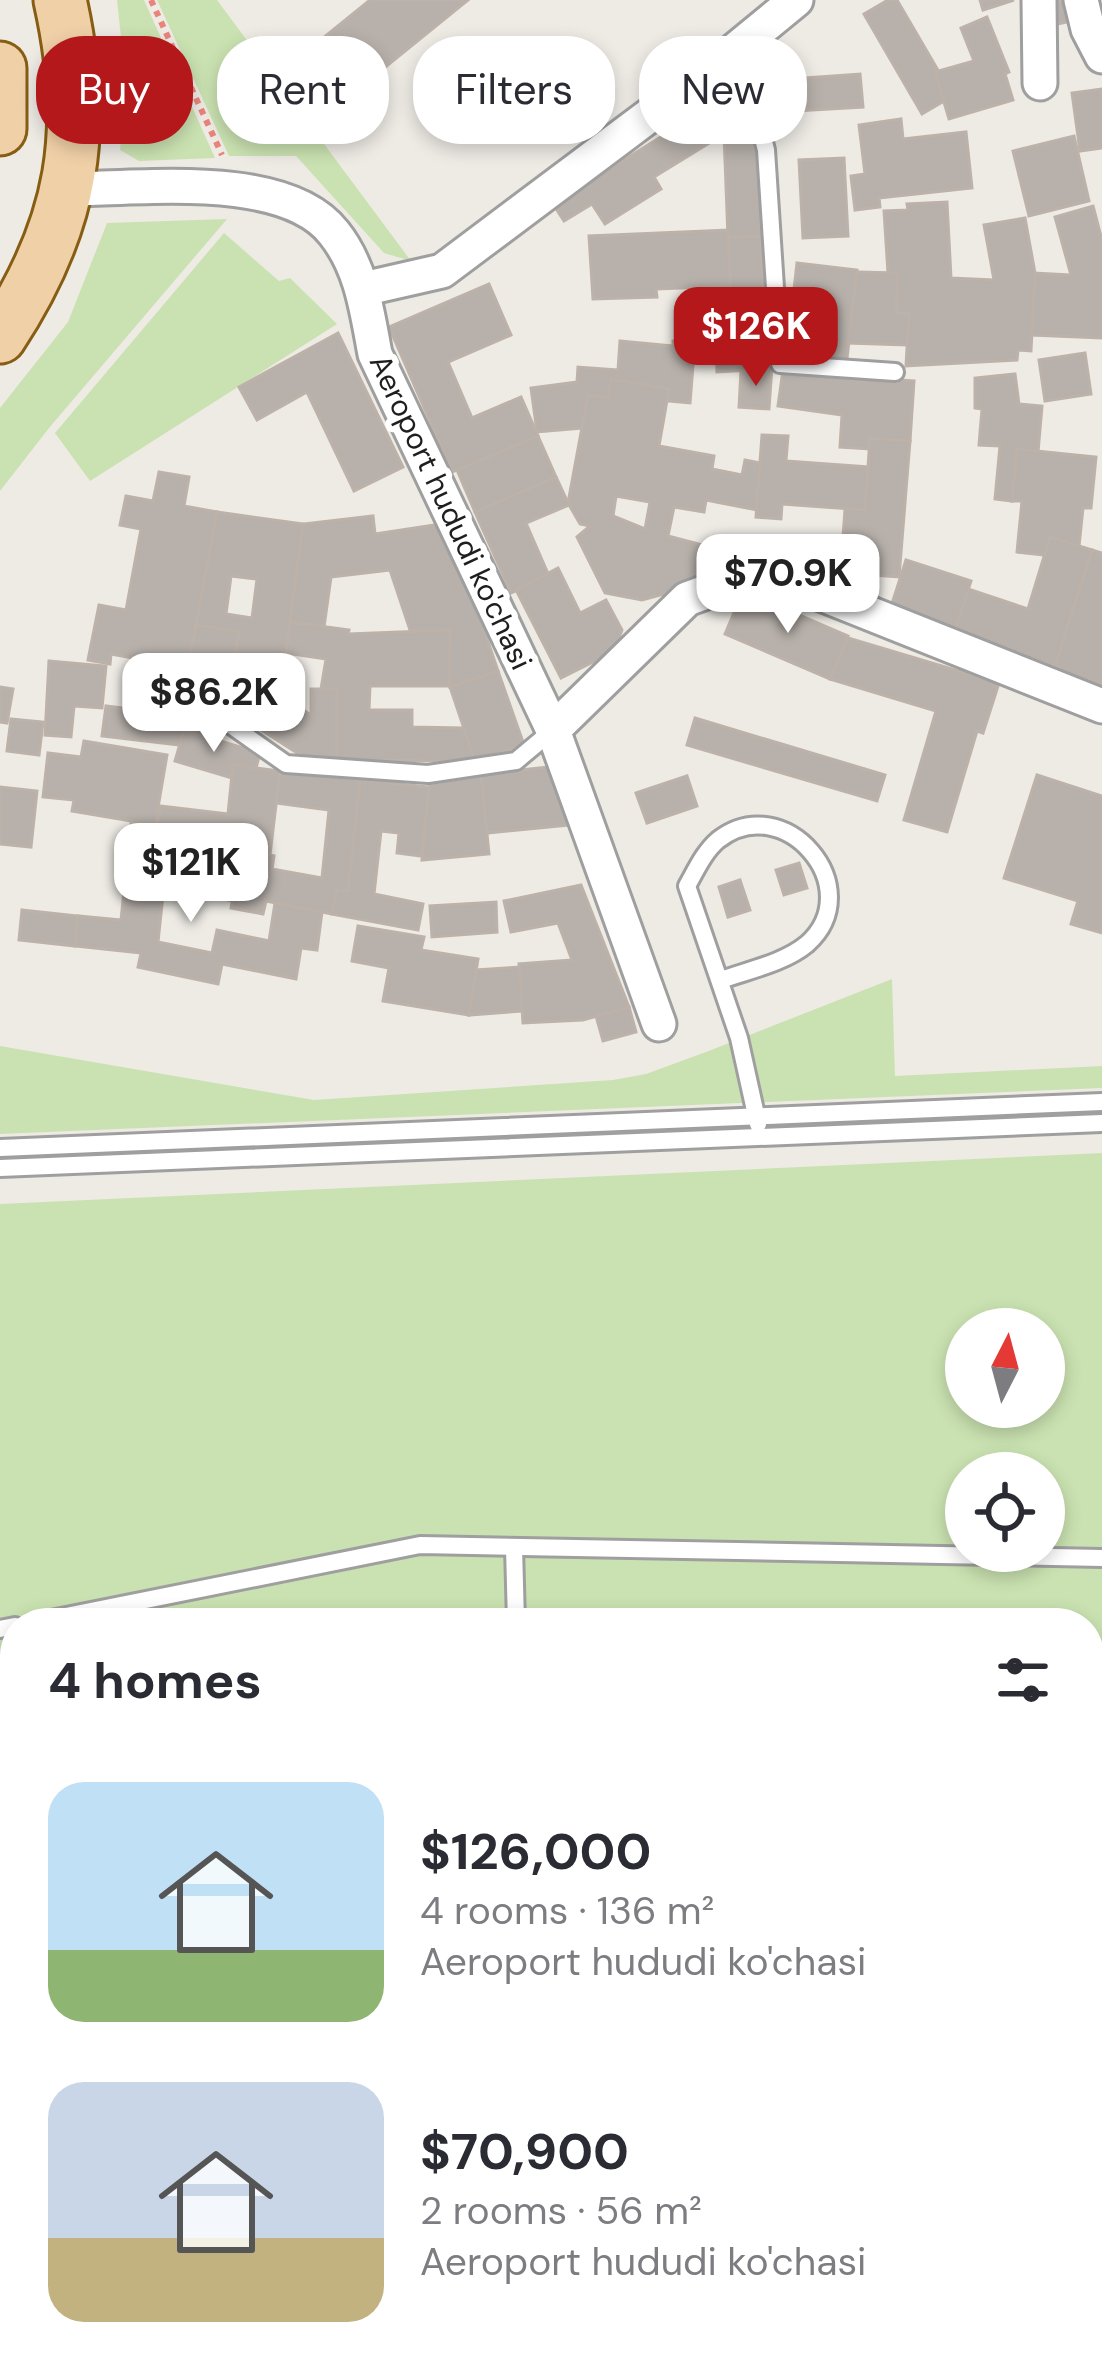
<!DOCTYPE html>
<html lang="en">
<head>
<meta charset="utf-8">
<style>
  :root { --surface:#fff; --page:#f2f2f3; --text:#2b2b33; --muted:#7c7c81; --accent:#b4181b }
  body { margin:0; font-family:"DM Sans",sans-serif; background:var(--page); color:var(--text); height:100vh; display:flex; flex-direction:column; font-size:45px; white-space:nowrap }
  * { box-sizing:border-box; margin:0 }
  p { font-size:39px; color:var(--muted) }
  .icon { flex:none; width:66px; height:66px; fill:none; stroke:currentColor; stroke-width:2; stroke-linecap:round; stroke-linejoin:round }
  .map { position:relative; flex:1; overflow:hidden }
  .sheet { position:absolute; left:0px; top:1608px; width:1104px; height:768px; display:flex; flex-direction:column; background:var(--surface); border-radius:48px 48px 0 0; box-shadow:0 6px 18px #0003 }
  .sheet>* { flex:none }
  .guide { position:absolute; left:36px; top:36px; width:1032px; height:108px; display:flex; gap:24px }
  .needle { width:78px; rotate:6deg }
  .buttons { position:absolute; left:945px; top:1308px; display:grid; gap:24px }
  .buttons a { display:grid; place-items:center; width:120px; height:120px; border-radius:50%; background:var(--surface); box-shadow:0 6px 18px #0003; font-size:60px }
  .price { position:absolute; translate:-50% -102px; padding:0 27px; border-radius:24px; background:#fff; color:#222; font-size:39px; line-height:78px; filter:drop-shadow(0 3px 6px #0008) }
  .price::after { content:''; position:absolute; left:50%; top:72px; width:36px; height:27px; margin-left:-18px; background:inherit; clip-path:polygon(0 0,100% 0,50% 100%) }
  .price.selected { background:var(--accent); color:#fff }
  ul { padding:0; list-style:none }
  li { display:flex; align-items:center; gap:36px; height:300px; padding:0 48px }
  li span { display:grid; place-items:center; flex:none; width:336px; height:240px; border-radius:36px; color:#555 }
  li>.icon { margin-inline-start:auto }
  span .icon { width:144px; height:144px; fill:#fffc; stroke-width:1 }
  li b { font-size:51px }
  h2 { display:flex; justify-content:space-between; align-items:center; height:144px; padding:0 48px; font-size:51px }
  .pill { padding:0 42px; border-radius:48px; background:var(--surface); box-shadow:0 6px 18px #0003; font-size:42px; line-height:108px }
  .pill.selected { background:var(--accent); color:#fff }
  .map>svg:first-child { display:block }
  .grass { fill:#cae2b1; fill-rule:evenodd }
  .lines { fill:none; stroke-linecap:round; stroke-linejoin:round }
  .taxiway { stroke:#adaca8; stroke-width:99 }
  .runway { stroke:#adaca8; stroke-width:246 }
  .building { fill:#b7b0ab; stroke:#bdb2a9; stroke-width:3; fill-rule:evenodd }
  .service-casing { stroke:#9f9f9f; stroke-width:22 }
  .minor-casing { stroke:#9f9f9f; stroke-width:39 }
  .primary-casing { stroke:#865d12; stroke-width:57 }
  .path { stroke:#e9847b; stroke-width:6; stroke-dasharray:6 6; stroke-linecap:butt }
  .service { stroke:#fff; stroke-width:16 }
  .minor { stroke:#fff; stroke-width:33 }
  .primary { stroke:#f0d0a7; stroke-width:51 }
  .labels { text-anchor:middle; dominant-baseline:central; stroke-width:12; stroke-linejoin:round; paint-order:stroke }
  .street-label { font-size:30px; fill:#1e1e1e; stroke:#fff }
</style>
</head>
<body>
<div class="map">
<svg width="1102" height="2376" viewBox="0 0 1102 2376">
  <rect width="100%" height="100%" fill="#eeebe5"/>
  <!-- grass -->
  <g class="grass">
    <polygon points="117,0 144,0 215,158 139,161 120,150 126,84"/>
    <polygon points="157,0 217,0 411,261 384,253 296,156 229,156"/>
    <polygon points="227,219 49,428 0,491 0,408 68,322 107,223"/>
    <polygon points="224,233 279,281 290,278 337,324 90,481 55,433"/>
    <polygon points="892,979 895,1076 1102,1066 1102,1088 0,1134 0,1046 314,1100 613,1080 646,1074 706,1052"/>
    <path d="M 1102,1153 L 1102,1783 L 1089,1783 L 1089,1623 L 695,1623 L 685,1616 L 507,1623 L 15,1623 L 15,1880 L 0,1882 L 0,1204 ZM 966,1329 L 1044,1329 L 1044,1407 L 966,1407 ZM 966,1473 L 1044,1473 L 1044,1551 L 966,1551 Z"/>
    <polygon points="1089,2144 1102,2144 1102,2376 866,2376 869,2361 1089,2361"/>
    <polygon points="0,2147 15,2148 15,2361 602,2361 603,2376 0,2376"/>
  </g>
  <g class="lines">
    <!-- taxiway -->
    <g class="taxiway">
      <polyline points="1089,1964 1102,1959"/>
      <polyline points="730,2361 730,2376"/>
    </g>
    <!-- runway -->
    <polyline class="runway" points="1089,1972 1102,1971"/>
  </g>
  <!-- building -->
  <g class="building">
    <polygon points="370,0 468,0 351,95 312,47"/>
    <polygon points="888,0 897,0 939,72 935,72 944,101 922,114 864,14"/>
    <polygon points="980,0 1014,0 983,10"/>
    <polygon points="1047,0 1076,0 1080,19 1053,25"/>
    <polygon points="987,17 1009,72 1005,74 1013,100 949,119 935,72 974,61 961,28"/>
    <polygon points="860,74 863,107 779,112 777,80"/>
    <polygon points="1102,89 1102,148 1080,151 1072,93"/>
    <polygon points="725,97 736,115 747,114 758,158 761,236 728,238 724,134 654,177 661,189 605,224 592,204 564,221 553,204"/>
    <polygon points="901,119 903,139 966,132 972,188 879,198 880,207 855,210 851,176 865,174 859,125"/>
    <polygon points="1074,136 1089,201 1029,216 1013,151"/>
    <polygon points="844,158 848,236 803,238 799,160"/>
    <polygon points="947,202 951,278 994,280 984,225 1025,218 1035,273 1031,351 1018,350 1017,360 906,366 909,314 896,313 898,273 888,273 884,211 908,210 907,204"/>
    <polygon points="1093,206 1102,240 1102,338 1032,335 1035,273 1071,275 1055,217"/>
    <polygon points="728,230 731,286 656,289 657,297 593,299 589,236"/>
    <polygon points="761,236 767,369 717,372 714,297 731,296 728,238"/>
    <polygon points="797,263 857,270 846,367 786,360"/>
    <polygon points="857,272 898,273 896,313 909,314 907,345 848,343"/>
    <polygon points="489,284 511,335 448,362 472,418 521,397 538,436 452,472 389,327"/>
    <polygon points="338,333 403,467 354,491 307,392 257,420 239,387"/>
    <polygon points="620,341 673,346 673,341 695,342 690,403 667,401 669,389 611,379 608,398 588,395 582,428 537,432 531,388 577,382 578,367 618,370"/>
    <polygon points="1085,353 1091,394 1045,401 1039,360"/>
    <polygon points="767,365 772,365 769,409 739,407 741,371 767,369"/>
    <polygon points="783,370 867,382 867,378 914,381 910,441 870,438 870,449 840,447 842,415 778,406"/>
    <polygon points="1015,374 1019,404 1042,406 1038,452 1017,449 1012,501 995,499 1000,446 979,445 982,409 975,408 975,378"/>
    <path d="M 611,379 L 669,389 L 659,446 L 714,456 L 712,469 L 742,475 L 745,460 L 760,463 L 757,510 L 706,500 L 704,512 L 674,507 L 668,536 L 718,549 L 712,581 L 642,600 L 605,593 L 577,537 L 590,526 L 580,524 L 568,503 L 588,395 L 608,398 ZM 616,496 L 650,502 L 645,529 L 613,516 Z"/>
    <polygon points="762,435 788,436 786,461 868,467 865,510 782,504 781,519 756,517"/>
    <polygon points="538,436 556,477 475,512 457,470"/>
    <polygon points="870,438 910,441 899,577 856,574 856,578 840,577 760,563 761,548 842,551 845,509 865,510"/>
    <polygon points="1017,449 1096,457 1091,508 1083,508 1079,546 1050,537 1045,555 1017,552 1022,501 1012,501"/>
    <polygon points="159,472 189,477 184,506 217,512 188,668 111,654 110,664 88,660 99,605 126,610 141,529 120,525 126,496 153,501"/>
    <polygon points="556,477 569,505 526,523 549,576 511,593 475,512"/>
    <path d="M 217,512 L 303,524 L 280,695 L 311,715 L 311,689 L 337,689 L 337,760 L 308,760 L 226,707 L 239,632 L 196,625 ZM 231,576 L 257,579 L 252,618 L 226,614 Z"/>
    <polygon points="373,516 375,534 448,523 498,671 450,687 450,630 410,630 390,570 331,577 324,627 290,622 303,524"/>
    <polygon points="1050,537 1092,550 1055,666 954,633 968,589 1028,609"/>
    <polygon points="1092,550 1102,553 1102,697 1055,666"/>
    <polygon points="906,560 971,581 954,633 889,613"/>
    <polygon points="558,568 580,613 606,600 622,630 613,652 561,678 516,590"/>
    <polygon points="739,601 769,602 848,636 830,679 725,634"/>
    <polygon points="290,622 349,630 348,634 450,630 449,686 370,686 369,710 412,710 412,727 463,728 475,761 337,760 337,689 321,689 326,659 286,653"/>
    <polygon points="196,625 239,632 220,741 184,730 180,745 102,736 106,706 179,715"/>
    <polygon points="848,638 999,683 983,733 977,731 947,832 904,820 936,711 830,679"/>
    <polygon points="49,661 106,666 102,708 74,706 71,737 45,735"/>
    <polygon points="498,671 524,745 475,761 450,687"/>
    <polygon points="0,687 13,689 7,723 0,722"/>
    <polygon points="695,718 885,775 877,801 687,745"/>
    <polygon points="11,719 43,722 39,755 7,751"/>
    <polygon points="184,730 260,753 256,768 233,765 232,778 175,761"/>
    <polygon points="84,741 167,755 155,825 72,811 74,800 43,797 48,753 81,757"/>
    <polygon points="233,765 280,771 270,855 242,849 233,901 169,888 176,847 168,846 170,828 158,827 160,806 228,814"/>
    <polygon points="548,767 570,825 487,833 481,774"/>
    <polygon points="280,771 360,780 348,891 337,890 332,914 266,901 263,914 231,908 242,849 274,856 272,869 322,878 329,810 276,803"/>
    <polygon points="481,774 489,854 422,860 430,779"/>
    <polygon points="1037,775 1102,796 1102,933 1071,924 1078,901 1004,878"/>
    <polygon points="687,776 697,806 647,823 636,793"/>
    <polygon points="360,780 429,787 421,856 397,853 399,833 381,831 374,894 423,904 418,930 332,914 337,890 348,891"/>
    <polygon points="0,787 37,791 31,847 0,844"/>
    <polygon points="131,824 170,828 158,942 212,953 217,930 269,941 275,903 322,912 317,950 301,948 296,979 222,964 218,984 138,967 141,953 75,946 78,916 121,920"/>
    <polygon points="799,863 807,888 784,895 776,870"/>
    <polygon points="740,880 750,910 728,917 719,887"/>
    <polygon points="581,885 629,1007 583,1020 523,1023 519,964 572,960 558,923 511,932 504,901"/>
    <polygon points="496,902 497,932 432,937 430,906"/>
    <polygon points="22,910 78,916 75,946 19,940"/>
    <polygon points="358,926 424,937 421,950 478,959 469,1015 383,1001 389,968 352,961"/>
    <polygon points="520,967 522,1011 469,1015 476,970"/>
    <polygon points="629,1007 636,1032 603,1041 596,1016"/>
  </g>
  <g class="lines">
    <defs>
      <g id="service">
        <polyline points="718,64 755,106 766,150 780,364 895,372"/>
        <polyline points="232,726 286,764 428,774 516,761 553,730"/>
        <path d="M 721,980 C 749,970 784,963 807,944 C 870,888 784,788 718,840 C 704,852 696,870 687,886 L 739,1038 L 758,1124"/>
        <polyline points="0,1148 1102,1102"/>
        <polyline points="0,1168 1102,1123"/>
        <polyline points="514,1547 516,1623"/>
        <polyline points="31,1623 420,1545 1102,1558"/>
        <polyline points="0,1629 15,1626"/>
        <polyline points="636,2361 637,2376"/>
      </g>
      <g id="minor">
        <polyline points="1039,0 1040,83"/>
        <polyline points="1081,0 1088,29 1102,56"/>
        <path d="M 68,189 C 140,189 285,170 334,233 C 362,268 367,312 375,354 L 553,730 L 659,1024"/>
        <polyline points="363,289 442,271 718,64 796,0"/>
        <polyline points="553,730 687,599 725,585 763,582 811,590 1102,706"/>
      </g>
      <g id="primary">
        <polyline points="0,68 0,129"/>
        <path d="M 0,337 C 74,225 89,129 60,0"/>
      </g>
    </defs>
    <!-- service casing -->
    <use href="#service" class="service-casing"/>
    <!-- minor casing -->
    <use href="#minor" class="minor-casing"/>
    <!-- primary casing -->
    <use href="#primary" class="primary-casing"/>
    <!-- path -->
    <polyline class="path" points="151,0 222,155"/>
    <!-- service -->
    <use href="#service" class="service"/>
    <!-- minor -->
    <use href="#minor" class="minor"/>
    <!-- primary -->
    <use href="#primary" class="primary"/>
  </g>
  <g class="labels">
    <!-- street labels -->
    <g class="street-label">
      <text transform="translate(451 512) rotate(65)">Aeroport hududi ko'chasi</text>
    </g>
  </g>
</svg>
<div class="buttons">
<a><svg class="needle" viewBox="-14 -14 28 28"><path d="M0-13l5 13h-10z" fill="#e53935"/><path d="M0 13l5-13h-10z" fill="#7c7c81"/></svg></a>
<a><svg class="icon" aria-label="locate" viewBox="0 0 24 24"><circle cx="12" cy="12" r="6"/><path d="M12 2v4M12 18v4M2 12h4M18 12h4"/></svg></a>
</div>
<b class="price selected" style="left:756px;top:389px">$126K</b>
<b class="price" style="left:788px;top:636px">$70.9K</b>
<b class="price" style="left:214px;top:755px">$86.2K</b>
<b class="price" style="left:191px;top:925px">$121K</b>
<div class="guide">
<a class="pill selected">Buy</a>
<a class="pill">Rent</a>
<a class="pill">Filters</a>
<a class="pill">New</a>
</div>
<section class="sheet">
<h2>4 homes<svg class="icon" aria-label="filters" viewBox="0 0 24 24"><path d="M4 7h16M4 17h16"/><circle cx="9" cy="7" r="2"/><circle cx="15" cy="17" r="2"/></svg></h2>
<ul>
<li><span style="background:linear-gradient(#bfe0f5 70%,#8fb573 0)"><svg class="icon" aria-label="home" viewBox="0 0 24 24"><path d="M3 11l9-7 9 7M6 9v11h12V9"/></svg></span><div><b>$126,000</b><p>4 rooms · 136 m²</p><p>Aeroport hududi ko'chasi</p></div></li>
<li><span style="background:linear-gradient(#c9d6e8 65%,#c2b280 0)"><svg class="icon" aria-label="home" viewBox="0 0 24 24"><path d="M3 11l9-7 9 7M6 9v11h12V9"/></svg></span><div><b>$70,900</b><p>2 rooms · 56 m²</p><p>Aeroport hududi ko'chasi</p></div></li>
</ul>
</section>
</div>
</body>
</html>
